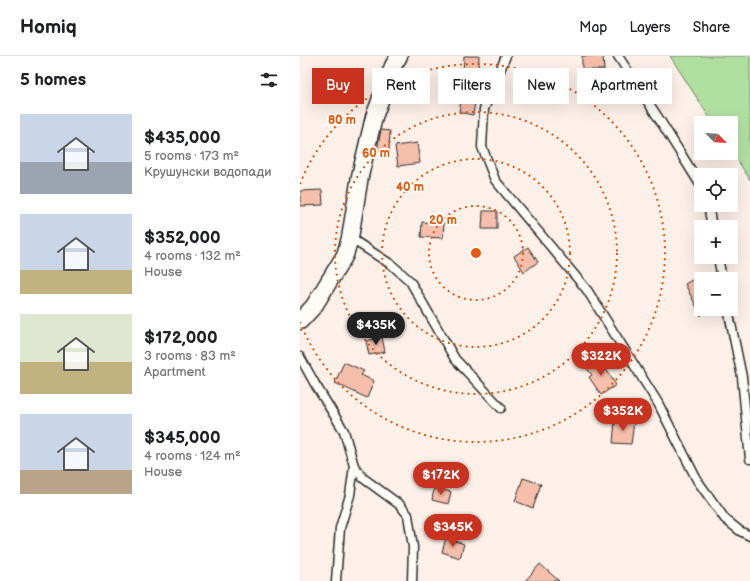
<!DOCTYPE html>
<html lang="en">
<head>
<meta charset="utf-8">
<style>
  :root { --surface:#fff; --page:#f6f6f6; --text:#202124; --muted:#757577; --line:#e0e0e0; --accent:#c8321e }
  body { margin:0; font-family:"Balsamiq Sans",sans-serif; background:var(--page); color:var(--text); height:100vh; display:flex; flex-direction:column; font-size:15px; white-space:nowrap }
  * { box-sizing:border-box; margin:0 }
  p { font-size:13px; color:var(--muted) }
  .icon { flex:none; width:22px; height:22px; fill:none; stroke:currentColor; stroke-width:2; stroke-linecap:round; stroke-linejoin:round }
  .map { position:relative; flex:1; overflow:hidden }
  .drawer { display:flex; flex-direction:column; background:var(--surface); width:300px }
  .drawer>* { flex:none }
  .banner { position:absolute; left:12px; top:12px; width:378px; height:36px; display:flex; gap:8px }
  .needle { width:26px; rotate:114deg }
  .tools { position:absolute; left:394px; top:60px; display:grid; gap:8px }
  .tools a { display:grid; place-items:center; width:44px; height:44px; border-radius:0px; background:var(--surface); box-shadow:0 4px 16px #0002; font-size:20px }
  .price { position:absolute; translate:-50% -34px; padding:0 9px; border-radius:14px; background:var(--accent); color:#fff; font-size:13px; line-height:26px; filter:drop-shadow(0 1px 2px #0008) }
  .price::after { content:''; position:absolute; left:50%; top:24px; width:12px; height:9px; margin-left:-6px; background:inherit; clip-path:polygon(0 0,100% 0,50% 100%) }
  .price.current { background:#222; color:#fff }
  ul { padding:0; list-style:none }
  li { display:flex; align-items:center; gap:12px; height:100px; padding:0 20px }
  li span { display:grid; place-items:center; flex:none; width:112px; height:80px; border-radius:0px; color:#555 }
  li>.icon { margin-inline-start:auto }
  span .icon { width:48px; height:48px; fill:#fffc; stroke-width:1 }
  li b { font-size:17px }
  h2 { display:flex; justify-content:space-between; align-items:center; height:48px; padding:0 20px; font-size:17px }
  .tag { padding:0 14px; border-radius:0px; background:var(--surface); box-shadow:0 4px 16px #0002; font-size:14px; line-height:36px }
  .tag.current { background:var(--accent); color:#fff }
  header { display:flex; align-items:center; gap:24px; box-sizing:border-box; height:56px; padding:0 20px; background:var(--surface); border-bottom:1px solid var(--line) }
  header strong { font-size:19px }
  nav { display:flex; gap:22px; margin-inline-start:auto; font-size:14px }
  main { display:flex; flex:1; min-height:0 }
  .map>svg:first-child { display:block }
  .green { fill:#b0e0a0; stroke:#6e8666 }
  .building { fill:#f6bfab; stroke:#2b2b2b }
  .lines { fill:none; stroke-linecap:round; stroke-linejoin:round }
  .lane-casing { stroke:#2b2b2b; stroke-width:11 }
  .street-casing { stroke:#2b2b2b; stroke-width:19 }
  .lane { stroke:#fdfcf7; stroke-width:8 }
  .street { stroke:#fdfcf7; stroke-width:16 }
  .ring { fill:none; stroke:#e8590c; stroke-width:2; stroke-dasharray:2 4 }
  .centre { fill:#e8590c; stroke:#fdfcf7; stroke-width:2 }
  .ring-label { font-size:12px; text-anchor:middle; font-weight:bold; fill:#e8590c; stroke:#fdfcf7; stroke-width:4; stroke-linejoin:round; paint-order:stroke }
</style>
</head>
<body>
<header>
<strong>Homiq</strong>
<nav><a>Map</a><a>Layers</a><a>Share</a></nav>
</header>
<main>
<section class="drawer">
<h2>5 homes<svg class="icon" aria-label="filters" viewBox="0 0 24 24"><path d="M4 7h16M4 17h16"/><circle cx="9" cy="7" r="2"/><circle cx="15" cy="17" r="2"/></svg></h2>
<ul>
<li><span style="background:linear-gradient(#c9d6e8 60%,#9aa5b1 0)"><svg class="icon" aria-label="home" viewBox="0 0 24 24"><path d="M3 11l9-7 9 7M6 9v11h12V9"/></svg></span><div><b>$435,000</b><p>5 rooms · 173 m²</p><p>Крушунски водопади</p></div></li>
<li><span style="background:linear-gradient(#c9d6e8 70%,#c2b280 0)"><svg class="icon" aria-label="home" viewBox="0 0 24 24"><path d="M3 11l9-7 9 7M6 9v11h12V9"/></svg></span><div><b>$352,000</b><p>4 rooms · 132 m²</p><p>House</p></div></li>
<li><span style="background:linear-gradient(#dfe7d0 60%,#c2b280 0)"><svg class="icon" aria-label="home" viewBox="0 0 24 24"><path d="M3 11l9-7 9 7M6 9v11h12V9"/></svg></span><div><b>$172,000</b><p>3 rooms · 83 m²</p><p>Apartment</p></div></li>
<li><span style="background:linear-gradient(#c9d6e8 70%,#b9a48a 0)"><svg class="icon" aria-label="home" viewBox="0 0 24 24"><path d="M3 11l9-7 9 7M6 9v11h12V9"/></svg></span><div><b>$345,000</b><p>4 rooms · 124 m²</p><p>House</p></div></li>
</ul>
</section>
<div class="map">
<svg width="450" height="525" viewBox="0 0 450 525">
  <rect width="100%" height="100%" fill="#fcf0e8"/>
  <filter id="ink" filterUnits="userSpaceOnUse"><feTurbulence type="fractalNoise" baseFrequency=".025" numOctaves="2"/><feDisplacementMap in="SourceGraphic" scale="8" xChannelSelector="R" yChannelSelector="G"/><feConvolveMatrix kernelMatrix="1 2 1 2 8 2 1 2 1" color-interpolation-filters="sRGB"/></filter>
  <g filter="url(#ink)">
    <!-- green -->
    <polygon class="green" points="370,0 450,0 450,124 431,94 431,67 413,67"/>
    <!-- building -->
    <g class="building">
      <polygon points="164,0 179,0 177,34 173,59 159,56 166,16 163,16"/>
      <polygon points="282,0 303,0 304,14 282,14"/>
      <polygon points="81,74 90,75 89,95 77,94"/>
      <polygon points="117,87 120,107 98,110 95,90"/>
      <polygon points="22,134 23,149 0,150 0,135"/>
      <polygon points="183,155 197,155 197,173 182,173"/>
      <polygon points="122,166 144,167 143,182 121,181"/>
      <polygon points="228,191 238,206 224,216 214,200"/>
      <polygon points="401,219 401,260 385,228"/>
      <polygon points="82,281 85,296 69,299 66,285"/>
      <polygon points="299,302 316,329 301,339 289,321 292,319 286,311"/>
      <polygon points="44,306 64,315 61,319 74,325 67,342 35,327"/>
      <polygon points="315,364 334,366 331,388 313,387"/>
      <polygon points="223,422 241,428 233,452 215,445"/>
      <polygon points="134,432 151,436 148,448 132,444"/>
      <polygon points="146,482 164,488 160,502 142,496"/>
      <polygon points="240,508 259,525 225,525"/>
    </g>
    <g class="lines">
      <defs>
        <g id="lane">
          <polyline points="206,0 184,53 182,91 195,124 287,234 358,347 397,424 425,463 440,475 450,480"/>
          <polyline points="318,0 361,66 401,130"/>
          <polyline points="408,149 412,171"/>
          <polyline points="50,182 92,209 110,225 155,303 201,352"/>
          <polyline points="418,201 422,223"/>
          <polyline points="428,253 442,321 450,403"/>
          <polyline points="0,301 15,328 44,375 54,410 50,439 40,472 36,525"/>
          <polyline points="54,410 63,422 100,449 108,459 113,491 112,525"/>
        </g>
        <polyline id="street" points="0,265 14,250 45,199 50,182 60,120 74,61 93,10 99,0"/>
      </defs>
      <!-- lane casing -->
      <use href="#lane" class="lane-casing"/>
      <!-- street casing -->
      <use href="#street" class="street-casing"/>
      <!-- lane -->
      <use href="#lane" class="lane"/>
      <!-- street -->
      <use href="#street" class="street"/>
    </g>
  </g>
  <!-- distance rings -->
  <g class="ring">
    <circle cx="176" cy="197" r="47"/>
    <circle cx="176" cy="197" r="94"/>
    <circle cx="176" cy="197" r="141"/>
    <path d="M0 128A189 189 0 1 1 0 266"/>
  </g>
  <circle cx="176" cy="197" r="6" class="centre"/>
  <g class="ring-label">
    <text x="42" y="68">80 m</text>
    <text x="76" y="101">60 m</text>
    <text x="110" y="135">40 m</text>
    <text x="143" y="168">20 m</text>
  </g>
</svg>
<div class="tools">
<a><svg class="needle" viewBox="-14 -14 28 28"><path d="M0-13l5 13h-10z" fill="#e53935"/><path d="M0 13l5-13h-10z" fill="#757577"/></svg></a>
<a><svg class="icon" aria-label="locate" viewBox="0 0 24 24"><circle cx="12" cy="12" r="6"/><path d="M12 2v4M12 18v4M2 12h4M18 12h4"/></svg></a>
<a>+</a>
<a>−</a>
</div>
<b class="price current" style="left:76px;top:290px">$435K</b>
<b class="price" style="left:301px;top:321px">$322K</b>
<b class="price" style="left:323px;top:376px">$352K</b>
<b class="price" style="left:141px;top:440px">$172K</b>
<b class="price" style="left:153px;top:492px">$345K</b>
<div class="banner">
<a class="tag current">Buy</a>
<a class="tag">Rent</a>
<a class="tag">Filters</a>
<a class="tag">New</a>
<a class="tag">Apartment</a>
</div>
</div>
</main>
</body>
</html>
